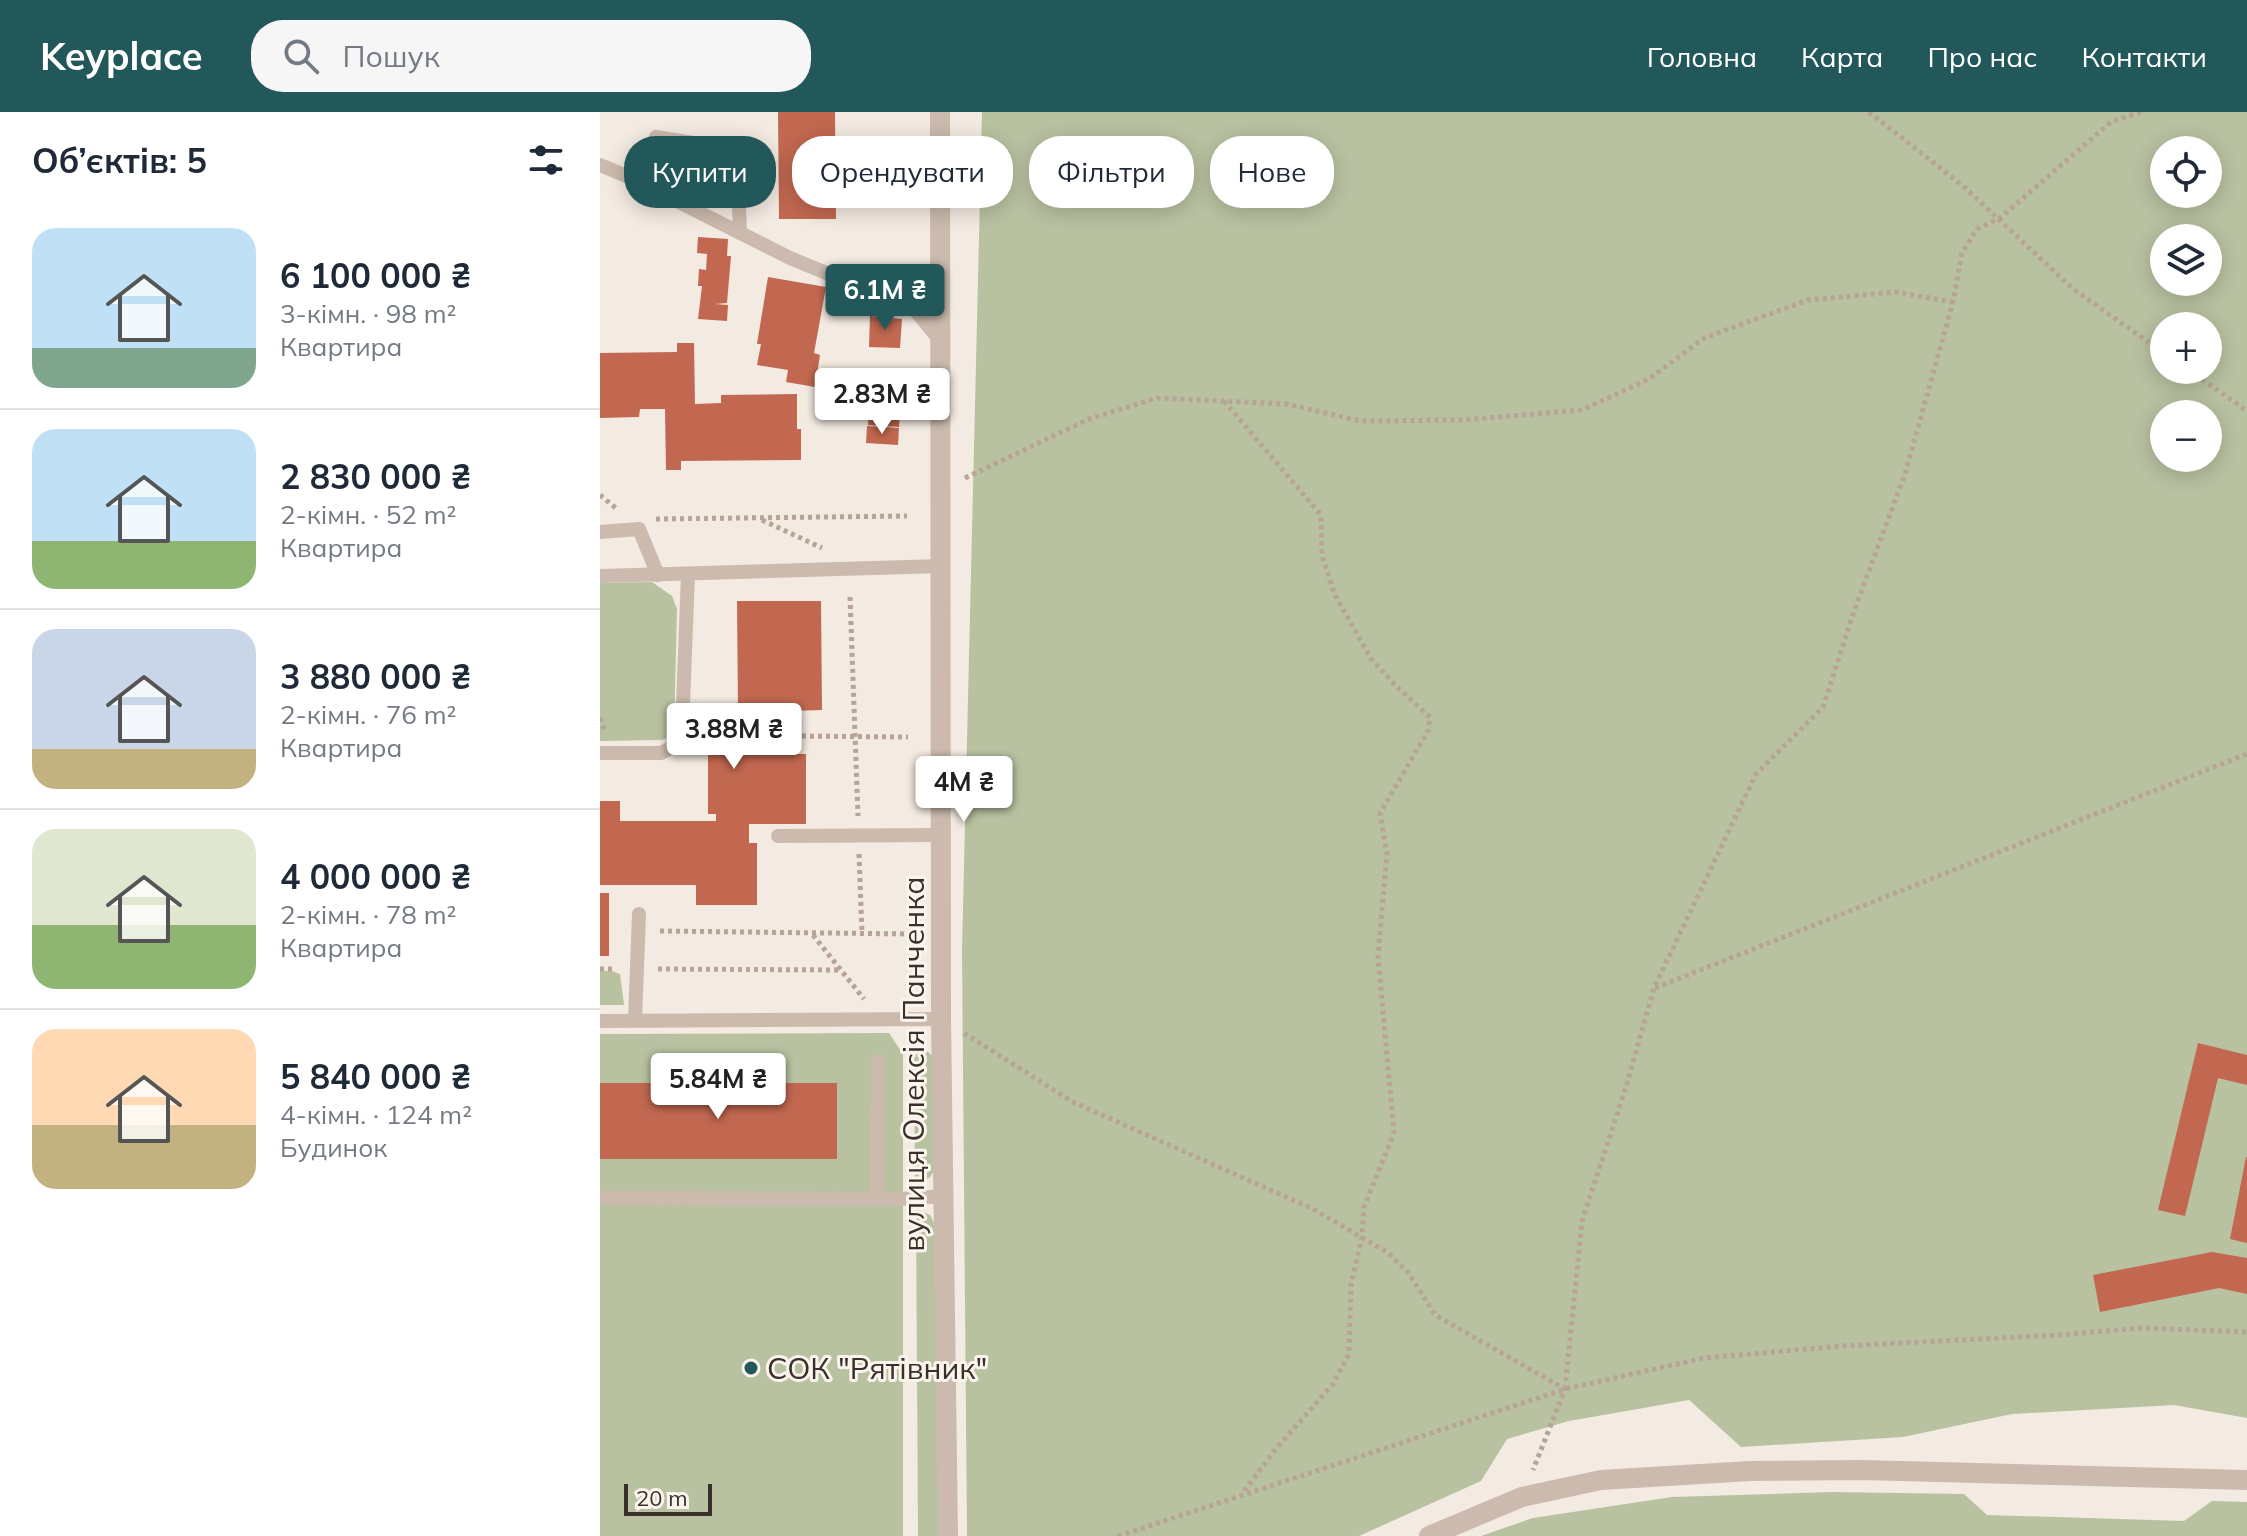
<!DOCTYPE html>
<html lang="uk">
<head>
<meta charset="utf-8">
<style>
  :root { --surface:#fff; --page:#f6f6f7; --text:#1f2937; --muted:#747a83; --line:#e0e1e3; --accent:#22585a }
  body { margin:0; font-family:Mulish,sans-serif; background:var(--page); color:var(--text); height:100vh; display:flex; flex-direction:column; font-size:30px; white-space:nowrap }
  * { box-sizing:border-box; margin:0 }
  p { font-size:26px; color:var(--muted) }
  .icon { flex:none; width:44px; height:44px; fill:none; stroke:currentColor; stroke-width:2; stroke-linecap:round; stroke-linejoin:round }
  .map { position:relative; flex:1; overflow:hidden }
  .drawer { display:flex; flex-direction:column; background:var(--surface); width:600px }
  .drawer>* { flex:none }
  .hud { position:absolute; left:24px; top:24px; width:760px; height:72px; display:flex; gap:16px }
  .controls { position:absolute; left:1550px; top:24px; display:grid; gap:16px }
  .controls a { display:grid; place-items:center; width:72px; height:72px; border-radius:50%; background:var(--surface); box-shadow:0 4px 20px #0003; font-size:40px }
  .scale { position:absolute; left:24px; bottom:20px; width:88px; box-sizing:border-box; padding-left:8px; border:4px solid #392f2b; border-top:0; font-size:22px; line-height:28px; white-space:nowrap; color:#392f2b; -webkit-text-stroke:6px #faf4ed; paint-order:stroke }
  .price { position:absolute; translate:-50% -68px; padding:0 18px; border-radius:8px; background:#fff; color:#222; font-size:26px; line-height:52px; filter:drop-shadow(0 2px 4px #0008) }
  .price::after { content:''; position:absolute; left:50%; top:48px; width:24px; height:18px; margin-left:-12px; background:inherit; clip-path:polygon(0 0,100% 0,50% 100%) }
  .price.selected { background:var(--accent); color:#fff }
  ul { padding:0; list-style:none }
  li { display:flex; align-items:center; gap:24px; height:200px; padding:0 32px }
  li+li { border-top:2px solid var(--line) }
  li span { display:grid; place-items:center; flex:none; width:224px; height:160px; border-radius:24px; color:#555 }
  li>.icon { margin-inline-start:auto }
  span .icon { width:96px; height:96px; fill:#fffc; stroke-width:1 }
  li b { font-size:34px }
  h2 { display:flex; justify-content:space-between; align-items:center; height:96px; padding:0 32px; font-size:34px }
  .pill { padding:0 28px; border-radius:32px; background:var(--surface); box-shadow:0 4px 20px #0003; font-size:28px; line-height:72px }
  .pill.selected { background:var(--accent); color:#fff }
  header { display:flex; align-items:center; gap:48px; box-sizing:border-box; height:112px; padding:0 40px; background:var(--accent); color:#fff }
  header strong { font-size:38px }
  nav { display:flex; gap:44px; margin-inline-start:auto; font-size:28px }
  .search { width:560px; height:72px; background:var(--page); display:flex; align-items:center; gap:20px; box-sizing:border-box; padding:0 28px; border-radius:32px; color:var(--muted); font-size:30px }
  main { display:flex; flex:1; min-height:0 }
  .map>svg:first-child { display:block }
  .green { fill:#b8c2a1; fill-rule:evenodd }
  .building { fill:#c26850 }
  .lines { fill:none; stroke-linecap:round; stroke-linejoin:round }
  .path { stroke:#b7a497; stroke-width:5; stroke-dasharray:4 4; stroke-linecap:butt }
  .service { stroke:#cbbaad; stroke-width:14 }
  .minor { stroke:#cbbaad; stroke-width:20 }
  .tertiary { stroke:#cbbaad; stroke-width:20 }
  .poi-dot { fill:#22585a; stroke:#faf4ed; stroke-width:3 }
  .labels { text-anchor:middle; dominant-baseline:central; stroke-width:6; stroke-linejoin:round; paint-order:stroke }
  .street-label { font-size:30px; fill:#392f2b; stroke:#faf4ed }
  .poi-label { font-size:30px; fill:#392f2b; stroke:#faf4ed; text-anchor:start }
</style>
</head>
<body>
<header>
<strong>Keyplace</strong>
<div class="search"><svg class="icon" aria-label="search" viewBox="0 0 24 24"><circle cx="10" cy="10" r="6"/><path d="M15 15l6 6"/></svg>Пошук</div>
<nav><a>Головна</a><a>Карта</a><a>Про нас</a><a>Контакти</a></nav>
</header>
<main>
<section class="drawer">
<h2>Об’єктів: 5<svg class="icon" aria-label="filters" viewBox="0 0 24 24"><path d="M4 7h16M4 17h16"/><circle cx="9" cy="7" r="2"/><circle cx="15" cy="17" r="2"/></svg></h2>
<ul>
<li><span style="background:linear-gradient(#bfe0f5 75%,#7fa58c 0)"><svg class="icon" aria-label="home" viewBox="0 0 24 24"><path d="M3 11l9-7 9 7M6 9v11h12V9"/></svg></span><div><b>6 100 000 ₴</b><p>3-кімн. · 98 m²</p><p>Квартира</p></div></li>
<li><span style="background:linear-gradient(#bfe0f5 70%,#8fb573 0)"><svg class="icon" aria-label="home" viewBox="0 0 24 24"><path d="M3 11l9-7 9 7M6 9v11h12V9"/></svg></span><div><b>2 830 000 ₴</b><p>2-кімн. · 52 m²</p><p>Квартира</p></div></li>
<li><span style="background:linear-gradient(#c9d6e8 75%,#c2b280 0)"><svg class="icon" aria-label="home" viewBox="0 0 24 24"><path d="M3 11l9-7 9 7M6 9v11h12V9"/></svg></span><div><b>3 880 000 ₴</b><p>2-кімн. · 76 m²</p><p>Квартира</p></div></li>
<li><span style="background:linear-gradient(#dfe7d0 60%,#8fb573 0)"><svg class="icon" aria-label="home" viewBox="0 0 24 24"><path d="M3 11l9-7 9 7M6 9v11h12V9"/></svg></span><div><b>4 000 000 ₴</b><p>2-кімн. · 78 m²</p><p>Квартира</p></div></li>
<li><span style="background:linear-gradient(#ffd9b3 60%,#c2b280 0)"><svg class="icon" aria-label="home" viewBox="0 0 24 24"><path d="M3 11l9-7 9 7M6 9v11h12V9"/></svg></span><div><b>5 840 000 ₴</b><p>4-кімн. · 124 m²</p><p>Будинок</p></div></li>
</ul>
</section>
<div class="map">
<svg width="1647" height="1424" viewBox="0 0 1647 1424">
  <rect width="100%" height="100%" fill="#f3eae1"/>
  <!-- green -->
  <g class="green">
    <path d="M 382,0 L 1647,0 L 1647,1306 L 1574,1293 L 1412,1302 L 1303,1325 L 1141,1335 L 1089,1288 L 969,1309 L 907,1327 L 881,1369 L 759,1424 L 367,1424 L 362,838 ZM 1564,38 L 1608,38 L 1608,82 L 1564,82 ZM 1564,126 L 1608,126 L 1608,170 L 1564,170 ZM 1564,214 L 1608,214 L 1608,258 L 1564,258 ZM 1564,302 L 1608,302 L 1608,346 L 1564,346 Z"/>
    <polygon points="52,470 72,484 77,497 74,618 68,626 61,628 0,629 0,471"/>
    <polygon points="0,859 12,859 20,862 24,893 0,893"/>
    <polygon points="289,921 303,942 303,1424 0,1424 0,922"/>
    <polygon points="314,926 333,945 334,1059 330,1065 315,1074"/>
    <polygon points="316,1097 330,1103 336,1115 340,1424 318,1424"/>
    <polygon points="1232,1380 1364,1382 1387,1403 1584,1409 1612,1389 1647,1390 1647,1424 881,1424 933,1406 1072,1385"/>
  </g>
  <!-- building -->
  <g class="building">
    <polygon points="178,0 235,0 236,107 179,107"/>
    <polygon points="98,125 128,127 127,144 131,144 127,191 115,192 128,193 127,209 98,207 102,174 98,174 99,157 106,158 107,142 97,141"/>
    <polygon points="168,165 226,175 214,241 220,243 215,275 186,270 188,258 157,253 161,232 157,232"/>
    <polygon points="270,204 302,207 300,236 269,235"/>
    <polygon points="77,231 94,231 95,292 121,291 121,283 197,282 197,317 201,317 201,348 81,349 81,358 66,358 65,297 40,297 39,305 0,306 0,241 77,240"/>
    <polygon points="271,260 296,261 295,278 271,277"/>
    <polygon points="275,279 301,280 301,296 274,294"/>
    <polygon points="269,298 300,299 299,315 268,313"/>
    <polygon points="267,314 299,316 298,333 266,331"/>
    <polygon points="137,489 221,489 222,598 190,599 190,612 178,613 178,642 206,642 206,712 149,712 149,731 157,731 157,793 96,793 96,773 0,773 0,689 20,689 20,709 116,709 116,702 108,702 108,638 167,637 166,599 138,599"/>
    <rect x="0" y="781" width="9" height="63"/>
    <polygon points="1598,931 1647,943 1647,973 1618,966 1585,1104 1558,1098"/>
    <rect x="0" y="971" width="237" height="76"/>
    <polygon points="1646,1045 1647,1045 1647,1131 1630,1127"/>
    <polygon points="1612,1140 1647,1146 1647,1182 1619,1176 1500,1200 1493,1163"/>
  </g>
  <g class="lines">
    <!-- path -->
    <g class="path">
      <polyline points="1269,0 1362,73 1473,177 1564,241"/>
      <polyline points="1589,258 1647,299"/>
      <polyline points="624,289 721,403 722,443 734,481 771,547 797,575 830,605 828,619 780,701 787,742 778,844 794,1021 764,1095 762,1125 751,1172 749,1242 733,1272 675,1338 642,1382"/>
      <polyline points="365,366 489,307 557,286 687,292 760,309 863,308 982,298 1049,267 1104,226 1208,188 1296,180 1353,190"/>
      <polyline points="0,383 17,397"/>
      <polyline points="56,407 307,404"/>
      <polyline points="162,408 222,436"/>
      <polyline points="250,485 258,704"/>
      <polyline points="0,606 5,620"/>
      <polyline points="194,624 308,625"/>
      <polyline points="259,742 262,821"/>
      <polyline points="60,819 311,822"/>
      <polyline points="213,823 264,887"/>
      <polyline points="0,857 16,857"/>
      <polyline points="58,857 241,858"/>
      <polyline points="1055,876 1647,642"/>
      <polyline points="364,921 473,990 713,1097 787,1140 808,1160 835,1203 965,1277 933,1358"/>
      <polyline points="965,1277 982,1109 1026,975 1054,876 1156,662 1223,595 1255,496 1305,362 1353,190 1362,141 1377,117 1400,106 1511,10 1541,0"/>
      <polyline points="518,1424 965,1277 1104,1246 1242,1234 1459,1223 1541,1216 1647,1220"/>
    </g>
    <!-- service -->
    <g class="service">
      <polyline points="56,25 137,38 140,121"/>
      <polyline points="0,53 29,65 190,146 314,197 339,227"/>
      <polyline points="0,420 39,417 58,463"/>
      <polyline points="0,464 342,454"/>
      <polyline points="0,641 61,641 77,633 82,620 88,462"/>
      <polyline points="178,724 342,723"/>
      <polyline points="35,908 39,802"/>
      <polyline points="0,909 341,907"/>
      <polyline points="0,1086 301,1087 344,1084"/>
      <polyline points="277,1087 278,949"/>
    </g>
    <!-- minor -->
    <polyline class="minor" points="340,0 341,907 348,1424"/>
    <!-- tertiary -->
    <polyline class="tertiary" points="829,1424 922,1385 1001,1368 1150,1359 1262,1358 1647,1368"/>
  </g>
  <!-- markers -->
  <circle class="poi-dot" cx="151" cy="1256" r="8"/>
  <g class="labels">
    <!-- street labels -->
    <g class="street-label">
      <text transform="translate(313 952) rotate(-90)">вулиця Олексія Панченка</text>
    </g>
    <!-- poi labels -->
    <g class="poi-label">
      <text x="167" y="1256">СОК "Рятівник"</text>
    </g>
  </g>
</svg>
<div class="controls">
<a><svg class="icon" aria-label="locate" viewBox="0 0 24 24"><circle cx="12" cy="12" r="6"/><path d="M12 2v4M12 18v4M2 12h4M18 12h4"/></svg></a>
<a><svg class="icon" aria-label="layers" viewBox="0 0 24 24"><path d="M12 4l9 5-9 5-9-5zM3 14l9 5 9-5"/></svg></a>
<a>+</a>
<a>−</a>
</div>
<div class="scale">20 m</div>
<b class="price selected" style="left:285px;top:220px">6.1M ₴</b>
<b class="price" style="left:282px;top:324px">2.83M ₴</b>
<b class="price" style="left:134px;top:659px">3.88M ₴</b>
<b class="price" style="left:364px;top:712px">4M ₴</b>
<b class="price" style="left:118px;top:1009px">5.84M ₴</b>
<div class="hud">
<a class="pill selected">Купити</a>
<a class="pill">Орендувати</a>
<a class="pill">Фільтри</a>
<a class="pill">Нове</a>
</div>
</div>
</main>
</body>
</html>
